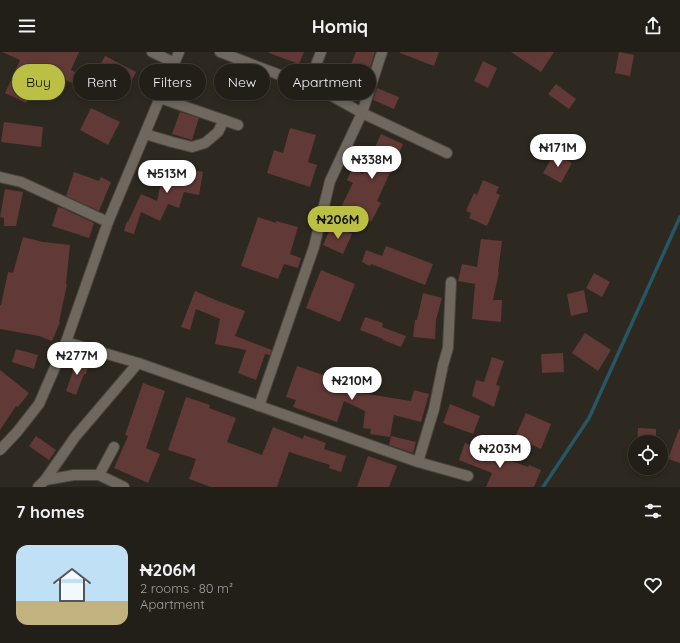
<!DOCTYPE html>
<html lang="en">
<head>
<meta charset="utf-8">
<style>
  :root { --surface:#221f18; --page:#2a2721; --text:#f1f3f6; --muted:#a2a2a2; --line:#3f3d37; --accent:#bbc044 }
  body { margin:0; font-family:Quicksand,sans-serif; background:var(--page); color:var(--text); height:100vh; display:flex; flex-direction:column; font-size:15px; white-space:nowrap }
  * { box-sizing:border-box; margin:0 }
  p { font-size:13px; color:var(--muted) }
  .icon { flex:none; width:22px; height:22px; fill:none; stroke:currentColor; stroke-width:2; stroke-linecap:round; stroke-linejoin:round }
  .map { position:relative; height:435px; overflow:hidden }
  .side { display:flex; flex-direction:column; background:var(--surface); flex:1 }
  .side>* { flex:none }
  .banner { position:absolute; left:12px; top:12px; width:400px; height:36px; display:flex; gap:8px }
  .fabs { position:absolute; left:628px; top:383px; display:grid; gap:8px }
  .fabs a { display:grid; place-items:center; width:40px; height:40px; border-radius:50%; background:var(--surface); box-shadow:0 2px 6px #0003,0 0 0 1px var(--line); font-size:20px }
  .price { position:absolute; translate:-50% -34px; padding:0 9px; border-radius:14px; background:#fff; color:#222; font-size:13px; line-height:26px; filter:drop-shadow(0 1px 2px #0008) }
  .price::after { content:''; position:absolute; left:50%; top:24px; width:12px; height:9px; margin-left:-6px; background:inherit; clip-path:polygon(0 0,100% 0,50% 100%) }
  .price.selected { background:var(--accent); color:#111 }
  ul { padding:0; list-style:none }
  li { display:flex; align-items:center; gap:12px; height:100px; padding:0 16px }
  li span { display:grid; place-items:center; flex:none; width:112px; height:80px; border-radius:12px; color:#555 }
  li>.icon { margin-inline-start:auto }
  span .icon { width:48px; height:48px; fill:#fffc; stroke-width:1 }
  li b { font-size:17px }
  h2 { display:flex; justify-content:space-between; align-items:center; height:48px; padding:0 16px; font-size:17px }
  .pill { padding:0 14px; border-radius:18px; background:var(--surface); box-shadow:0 2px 6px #0003,0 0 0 1px var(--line); font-size:14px; line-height:36px }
  .pill.selected { background:var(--accent); color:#111 }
  header { display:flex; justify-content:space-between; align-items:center; height:52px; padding:0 16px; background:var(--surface); font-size:18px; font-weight:700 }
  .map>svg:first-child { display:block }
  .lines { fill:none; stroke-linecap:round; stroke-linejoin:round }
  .stream { stroke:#275665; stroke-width:3.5 }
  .building { fill:#613936 }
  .street-casing { stroke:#49443e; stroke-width:12 }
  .street { stroke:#6e685f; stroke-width:10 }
</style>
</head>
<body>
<header><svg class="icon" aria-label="menu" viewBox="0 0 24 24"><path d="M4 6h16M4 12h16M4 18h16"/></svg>Homiq<svg class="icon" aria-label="share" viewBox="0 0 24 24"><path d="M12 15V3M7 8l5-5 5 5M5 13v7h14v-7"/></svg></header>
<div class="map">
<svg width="680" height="435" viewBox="0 0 680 435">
  <rect width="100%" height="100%" fill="#2d2920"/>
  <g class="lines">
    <!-- stream -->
    <polyline class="stream" points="543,435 589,366 680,165"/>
  </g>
  <!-- building -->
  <g class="building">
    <polygon points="2,0 79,0 71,18 84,25 80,34 42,19 26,51 5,41 20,8"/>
    <polygon points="269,0 304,0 299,12 269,1"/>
    <polygon points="356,0 375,0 361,43 341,36"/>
    <polygon points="400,0 439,0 434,14 400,1"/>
    <polygon points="511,0 554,0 541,20"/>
    <polygon points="619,0 634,3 630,24 615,21"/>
    <polygon points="105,4 136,20 128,36 97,19"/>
    <polygon points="483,9 497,16 488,36 474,29"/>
    <polygon points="556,32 576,47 569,57 548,42"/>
    <polygon points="377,36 399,45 394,57 373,48"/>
    <polygon points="91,56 120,70 108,93 80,78"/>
    <polygon points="180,60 199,66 192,88 172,82"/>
    <polygon points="4,70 43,75 41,95 1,90"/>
    <polygon points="290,76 316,83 308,110 317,113 310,135 267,121 274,98 283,101"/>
    <polygon points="381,82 403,92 377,149 381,151 371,170 341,155 353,131 347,128 352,117 363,122"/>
    <polygon points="554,102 572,111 561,131 543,121"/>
    <polygon points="165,112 203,120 199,143 184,140 179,156 168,152 160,169 141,160 134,182 124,179 127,169 128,170 141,142 157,149"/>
    <polygon points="74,120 99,129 101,125 111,130 99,159 66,144"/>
    <polygon points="483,128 499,135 496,141 500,143 487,174 469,166 471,161 466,159 474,141 477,143"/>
    <polygon points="5,137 23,140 16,174 4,174 4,166 0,165"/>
    <polygon points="58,155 62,156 94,171 89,186 52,174"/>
    <polygon points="258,165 276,171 276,169 298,175 290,202 301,206 298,216 284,212 278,227 241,214"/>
    <polygon points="332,173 352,182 343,202 323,193"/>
    <polygon points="23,185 43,190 70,193 66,232 67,232 59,270 60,270 52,289 39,284 0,277 0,253 1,253 8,220 13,221"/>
    <polygon points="481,187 502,189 498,220 499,220 493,248 502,248 501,270 472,267 475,232 458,229 462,212 477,215"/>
    <polygon points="386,194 433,212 425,233 371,212 370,214 362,210 366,198 382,204"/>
    <polygon points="321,218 355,232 340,270 306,256"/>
    <polygon points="594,221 610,230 602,245 586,236"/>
    <polygon points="584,238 588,260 571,264 567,242"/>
    <polygon points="195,239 218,249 245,259 235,284 272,298 270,303 265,302 256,328 238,321 246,298 215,292 220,267 196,257 190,278 181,275"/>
    <polygon points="423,241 442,246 436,268 435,287 413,285 415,268 417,268"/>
    <polygon points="365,265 383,271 382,275 406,284 401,295 383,288 383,287 360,278"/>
    <polygon points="585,281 611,298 598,319 572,301"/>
    <polygon points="16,297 38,303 34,317 12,310"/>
    <polygon points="563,301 564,320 542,321 541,302"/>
    <polygon points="492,305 504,309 496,333 500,334 494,355 472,344 476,328 484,330"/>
    <polygon points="76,308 89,311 86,322 84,322 76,343 66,339 73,319 72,319"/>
    <polygon points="297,314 352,333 354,328 364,333 361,341 411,349 414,338 429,342 421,370 394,363 390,385 370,382 371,377 363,376 365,359 344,349 337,370 293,355 296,348 286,345"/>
    <polygon points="0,318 29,341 18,355 16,354 0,378"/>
    <polygon points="143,331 165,339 146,396 160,402 148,431 114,416 128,384 125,383"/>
    <polygon points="186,345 210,353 209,356 236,366 227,390 262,403 273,375 303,387 304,383 326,391 324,397 346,404 341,420 329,416 330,413 289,400 277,435 211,435 189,427 196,407 168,398"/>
    <polygon points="450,352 480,364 473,382 443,371"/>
    <polygon points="526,361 551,372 541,397 515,385"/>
    <polygon points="638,376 656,377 656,390 637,390"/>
    <polygon points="679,377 680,377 680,411 668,407"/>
    <polygon points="36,384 56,398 49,408 29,394"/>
    <polygon points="391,384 416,390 413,401 389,393"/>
    <polygon points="465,391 528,415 529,413 541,418 534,435 486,435 492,421 459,408"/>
    <polygon points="368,404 397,414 389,435 357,435"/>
  </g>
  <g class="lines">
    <defs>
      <g id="street">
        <polyline points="152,0 175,11"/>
        <polyline points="220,0 285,25 309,31 362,61 447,101"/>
        <polyline points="309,31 321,0"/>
        <polyline points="160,46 238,73"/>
        <polyline points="145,82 172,90 192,95 205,91 218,80 224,68"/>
        <polyline points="0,125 21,130 108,170"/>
        <polyline points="66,290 138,311 418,410 468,424"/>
        <polyline points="259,354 314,195 330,129 362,61 382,0"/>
        <polyline points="0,398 17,380 39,352 66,290 108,170 179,0"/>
        <polyline points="418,410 434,357 443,313 448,296 451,230"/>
        <polyline points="99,423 114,395"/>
        <polyline points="45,428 74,423 99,423 124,435"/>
        <polyline points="38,435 45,428 75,385 98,358 138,311"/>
      </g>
    </defs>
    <!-- street casing -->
    <use href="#street" class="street-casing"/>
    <!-- street -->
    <use href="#street" class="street"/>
  </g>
</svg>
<div class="fabs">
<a><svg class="icon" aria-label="locate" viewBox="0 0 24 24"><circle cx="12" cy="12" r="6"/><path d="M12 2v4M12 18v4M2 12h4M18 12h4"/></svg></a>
</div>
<b class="price" style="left:558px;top:116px">₦171M</b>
<b class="price" style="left:372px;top:128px">₦338M</b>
<b class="price" style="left:167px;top:142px">₦513M</b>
<b class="price selected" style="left:338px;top:188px">₦206M</b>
<b class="price" style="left:77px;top:324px">₦277M</b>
<b class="price" style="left:352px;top:349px">₦210M</b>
<b class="price" style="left:500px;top:417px">₦203M</b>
<div class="banner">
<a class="pill selected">Buy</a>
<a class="pill">Rent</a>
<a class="pill">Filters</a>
<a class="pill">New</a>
<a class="pill">Apartment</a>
</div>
</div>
<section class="side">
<h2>7 homes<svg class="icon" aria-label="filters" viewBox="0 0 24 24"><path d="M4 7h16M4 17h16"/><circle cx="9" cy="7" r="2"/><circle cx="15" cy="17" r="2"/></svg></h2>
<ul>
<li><span style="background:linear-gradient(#bfe0f5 70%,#c2b280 0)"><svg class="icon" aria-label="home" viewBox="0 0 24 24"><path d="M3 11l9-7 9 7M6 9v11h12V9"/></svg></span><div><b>₦206M</b><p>2 rooms · 80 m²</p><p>Apartment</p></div><svg class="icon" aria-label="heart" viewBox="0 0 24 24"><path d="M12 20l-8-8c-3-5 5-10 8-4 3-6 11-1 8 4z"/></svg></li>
</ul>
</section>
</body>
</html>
